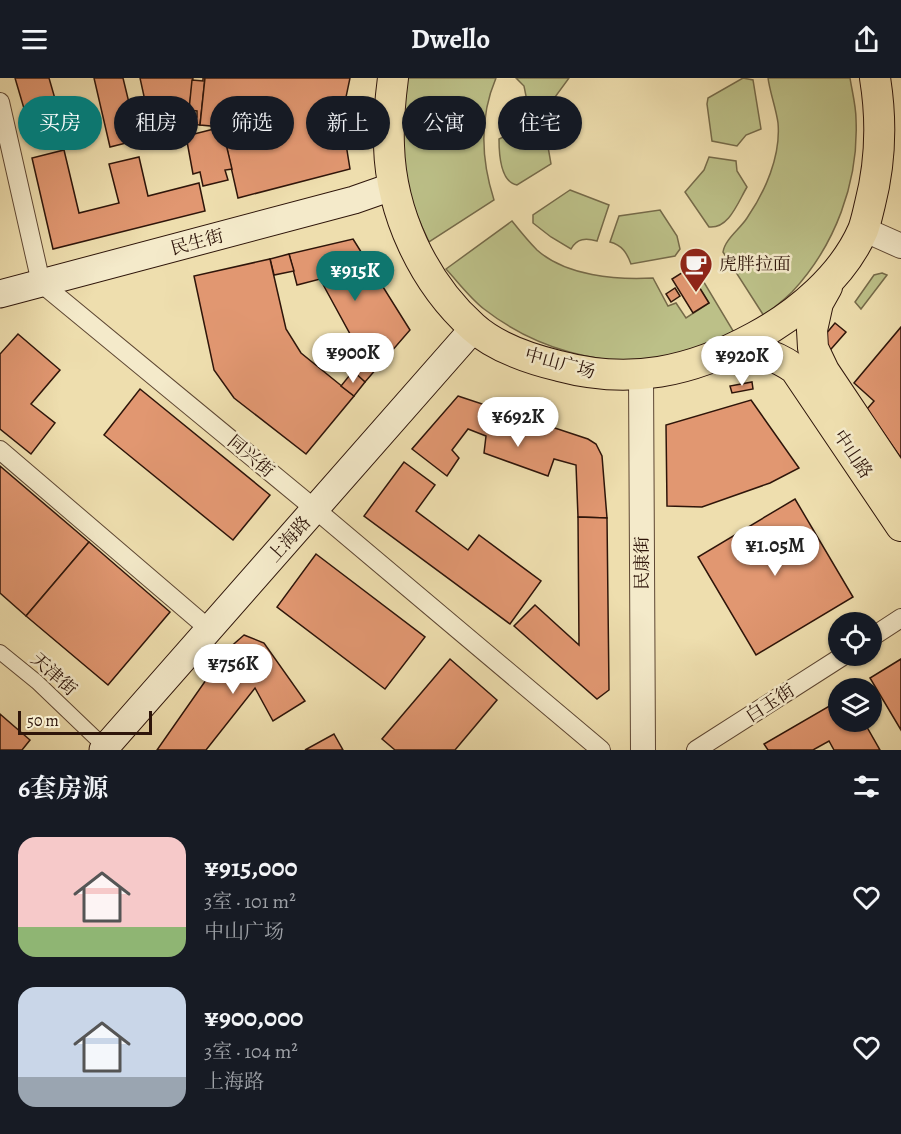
<!DOCTYPE html>
<html lang="zh">
<head>
<meta charset="utf-8">
<style>
  :root { --surface:#171b24; --page:#20242c; --text:#f1f3f6; --muted:#9ea1a6; --accent:#0f766e }
  body { margin:0; font-family:Alegreya,"Noto Serif SC",serif; background:var(--page); color:var(--text); height:100vh; display:flex; flex-direction:column; font-size:22px; white-space:nowrap }
  * { box-sizing:border-box; margin:0 }
  p { font-size:20px; color:var(--muted) }
  .icon { flex:none; width:33px; height:33px; fill:none; stroke:currentColor; stroke-width:2; stroke-linecap:round; stroke-linejoin:round }
  .map { position:relative; height:672px; overflow:hidden }
  .drawer { display:flex; flex-direction:column; background:var(--surface); flex:1 }
  .drawer>* { flex:none }
  .top-card { position:absolute; left:18px; top:18px; width:600px; height:54px; display:flex; gap:12px }
  .controls { position:absolute; left:828px; top:534px; display:grid; gap:12px }
  .controls a { display:grid; place-items:center; width:54px; height:54px; border-radius:50%; background:var(--surface); box-shadow:0 2px 4px #0004; font-size:30px }
  .scale { position:absolute; left:18px; bottom:15px; width:134px; box-sizing:border-box; padding-left:6px; border:3px solid #2e150a; border-top:0; font-size:16px; line-height:21px; white-space:nowrap; color:#2e150a; -webkit-text-stroke:4px #f4eaca; paint-order:stroke }
  .price { position:absolute; translate:-50% -51px; padding:0 14px; border-radius:21px; background:#fff; color:#222; font-size:20px; line-height:39px; filter:drop-shadow(0 2px 3px #0008) }
  .price::after { content:''; position:absolute; left:50%; top:36px; width:18px; height:14px; margin-left:-9px; background:inherit; clip-path:polygon(0 0,100% 0,50% 100%) }
  .price.on { background:var(--accent); color:#fff }
  ul { padding:0; list-style:none }
  li { display:flex; align-items:center; gap:18px; height:150px; padding:0 18px }
  li span { display:grid; place-items:center; flex:none; width:168px; height:120px; border-radius:18px; color:#555 }
  li>.icon { margin-inline-start:auto }
  span .icon { width:72px; height:72px; fill:#fffc; stroke-width:1 }
  li b { font-size:26px }
  h2 { display:flex; justify-content:space-between; align-items:center; height:72px; padding:0 18px; font-size:26px }
  .tag { padding:0 21px; border-radius:27px; background:var(--surface); box-shadow:0 2px 4px #0004; font-size:21px; line-height:54px }
  .tag.on { background:var(--accent); color:#fff }
  header { display:flex; justify-content:space-between; align-items:center; height:78px; padding:0 18px; background:var(--surface); font-size:27px; font-weight:600 }
  .map>svg:first-child { display:block }
  .green { fill:#bcc088; stroke:#756a49; stroke-width:1.5 }
  .building { fill:#e19771; stroke:#2e150a; stroke-width:1.5 }
  .lines { fill:none; stroke-linecap:round; stroke-linejoin:round }
  .pedestrian-casing { stroke:#5e4733; stroke-width:16 }
  .minor-casing { stroke:#5e4733; stroke-width:20 }
  .tertiary-casing { stroke:#5e4733; stroke-width:26 }
  .secondary-casing { stroke:#2e150a; stroke-width:29 }
  .primary-casing { stroke:#2e150a; stroke-width:32 }
  .pedestrian { stroke:#f4eaca; stroke-width:14 }
  .minor { stroke:#f4eaca; stroke-width:18 }
  .tertiary { stroke:#f4eaca; stroke-width:24 }
  .secondary { stroke:#f4eaca; stroke-width:27 }
  .primary { stroke:#eedeae; stroke-width:30 }
  .labels { text-anchor:middle; dominant-baseline:central; stroke-width:5; stroke-linejoin:round; paint-order:stroke }
  .street-label { font-size:18px; fill:#2e150a; stroke:#f4eaca }
  .poi-label { font-size:18px; fill:#2e150a; stroke:#f4eaca; text-anchor:start }
</style>
</head>
<body>
<header><svg class="icon" aria-label="menu" viewBox="0 0 24 24"><path d="M4 6h16M4 12h16M4 18h16"/></svg>Dwello<svg class="icon" aria-label="share" viewBox="0 0 24 24"><path d="M12 15V3M7 8l5-5 5 5M5 13v7h14v-7"/></svg></header>
<div class="map">
<svg width="901" height="672" viewBox="0 0 901 672">
  <rect width="100%" height="100%" fill="#eedeae"/>
  <filter id="stains"><feTurbulence type="fractalNoise" baseFrequency=".00333" numOctaves="4"/><feColorMatrix values="0 0 0 0 .2 0 0 0 0 .09 0 0 0 0 .02 0 0 0 .5 -.17"/></filter>
  <radialGradient id="worn" r=".72"><stop offset=".6" stop-color="#630" stop-opacity="0"/><stop offset="1" stop-color="#630" stop-opacity=".3"/></radialGradient>
  <!-- green -->
  <g class="green">
    <path d="M 407,0 L 496,0 C 479,40 481,81 494,122 L 429,164 C 413,131 399,93 400,56 C 401,37 405,18 407,0 Z"/>
    <polygon points="516,0 569,0 555,19 551,31 527,23 524,8"/>
    <polygon points="743,0 753,2 761,51 746,57 737,68 712,63 707,26 708,20"/>
    <path d="M 768,0 L 850,0 C 852,13 856,28 856,41 C 859,104 835,168 792,214 C 783,223 773,230 764,238 L 723,174 C 725,161 740,151 747,140 C 765,114 781,78 778,45 C 776,30 770,15 768,0 Z"/>
    <path d="M 524,37 L 549,45 L 547,63 L 551,86 L 517,107 C 500,104 499,75 499,61 L 516,53 Z"/>
    <path d="M 709,79 L 736,83 L 737,93 L 747,109 C 738,124 729,151 709,149 L 685,114 L 704,92 Z"/>
    <path d="M 570,112 L 609,127 L 597,163 C 586,160 577,160 571,171 L 551,159 L 533,145 L 533,137 Z"/>
    <path d="M 660,132 L 677,158 L 680,171 L 675,178 L 631,186 C 627,175 622,167 610,164 L 619,138 Z"/>
    <path d="M 512,143 C 520,153 528,163 537,172 C 566,198 616,202 653,200 L 668,228 L 676,225 L 686,240 L 709,225 L 688,191 L 693,186 L 735,256 C 714,263 688,276 666,280 C 603,291 534,270 484,231 C 470,220 458,204 446,191 Z"/>
    <polygon points="882,195 887,197 861,231 855,224 874,197"/>
  </g>
  <!-- building -->
  <g class="building">
    <polygon points="15,0 49,0 64,52 33,61"/>
    <polygon points="94,0 123,0 138,62 110,69"/>
    <polygon points="140,0 193,0 189,32 149,41"/>
    <polygon points="203,0 205,0 200,47 187,46 188,38 197,39 197,33 189,32 192,2 203,3"/>
    <polygon points="205,0 350,0 346,19 344,40 345,60 350,91 238,120 222,49 200,47"/>
    <polygon points="222,49 232,91 225,92 228,102 203,108 200,94 193,96 186,58"/>
    <polygon points="64,72 79,135 119,125 109,86 139,79 148,118 199,105 205,133 53,171 32,80"/>
    <polygon points="353,161 410,252 365,304 342,284 356,267 320,201 297,207 289,176"/>
    <polygon points="289,176 294,193 274,197 270,181"/>
    <polygon points="270,181 286,251 301,275 354,318 306,376 234,320 214,292 194,198"/>
    <polygon points="688,191 709,225 693,235 672,201"/>
    <polygon points="675,210 680,218 671,224 666,216"/>
    <polygon points="835,245 846,254 825,278 815,269"/>
    <polygon points="901,249 901,380 867,331 874,323 854,305"/>
    <polygon points="18,256 60,292 31,326 55,345 31,376 0,351 0,276"/>
    <polygon points="353,293 365,304 354,318 341,308"/>
    <polygon points="752,304 753,311 732,315 730,308"/>
    <polygon points="140,311 270,417 233,462 104,357"/>
    <polygon points="458,318 588,361 596,366 602,378 607,440 578,439 576,387 554,381 548,398 484,375 486,358 468,351 452,372 459,380 447,398 412,371"/>
    <polygon points="751,322 799,390 770,405 702,429 667,428 666,347"/>
    <polygon points="404,384 435,407 416,433 468,472 479,457 541,503 510,546 364,438"/>
    <polygon points="0,388 89,464 26,538 0,515"/>
    <polygon points="795,421 853,519 756,577 698,479"/>
    <polygon points="578,439 607,440 609,612 597,621 514,548 535,527 579,567"/>
    <polygon points="89,464 170,534 108,607 26,538"/>
    <polygon points="316,476 425,559 385,611 277,529"/>
    <polygon points="244,557 264,565 305,623 273,643 255,610 206,672 157,672 227,572"/>
    <polygon points="450,581 497,622 455,672 395,672 382,661"/>
    <polygon points="901,581 901,652 870,600"/>
    <polygon points="838,623 838,644 864,644 880,672 834,672 829,663 813,672 768,672 764,666"/>
    <polygon points="0,636 30,662 22,672 0,672"/>
    <polygon points="334,656 343,672 305,672"/>
  </g>
  <g class="lines">
    <defs>
      <polyline id="pedestrian" points="0,574 37,604 107,671"/>
      <g id="minor">
        <polyline points="0,24 41,205 315,431 601,672"/>
        <polyline points="0,372 209,551"/>
        <polyline points="872,559 901,540"/>
        <polyline points="696,672 843,578"/>
      </g>
      <g id="tertiary">
        <polyline points="863,151 901,168"/>
        <polyline points="641,297 643,672"/>
      </g>
      <g id="secondary">
        <polyline points="0,216 354,122 394,108"/>
        <polyline points="103,672 474,250"/>
      </g>
      <g id="primary">
        <path d="M 393,0 C 390,23 388,45 389,68 C 391,135 423,204 473,249 C 495,269 530,281 559,288 C 630,307 691,294 755,259 C 798,236 843,198 863,152 C 866,144 868,134 870,126 C 881,83 882,43 875,0"/>
        <polyline points="827,209 818,225 812,252 813,270 824,293 901,408"/>
        <path d="M 728,278 C 756,272 771,274 795,291 L 901,448"/>
      </g>
    </defs>
    <!-- pedestrian casing -->
    <use href="#pedestrian" class="pedestrian-casing"/>
    <!-- minor casing -->
    <use href="#minor" class="minor-casing"/>
    <!-- tertiary casing -->
    <use href="#tertiary" class="tertiary-casing"/>
    <!-- secondary casing -->
    <use href="#secondary" class="secondary-casing"/>
    <!-- primary casing -->
    <use href="#primary" class="primary-casing"/>
    <!-- pedestrian -->
    <use href="#pedestrian" class="pedestrian"/>
    <!-- minor -->
    <use href="#minor" class="minor"/>
    <!-- tertiary -->
    <use href="#tertiary" class="tertiary"/>
    <!-- secondary -->
    <use href="#secondary" class="secondary"/>
    <!-- primary -->
    <use href="#primary" class="primary"/>
  </g>
  <!-- icons -->
  <defs>
    <symbol id="cafe-pin" viewBox="-11 -11 22 30"><path d="M0 17L-7.5 6A9.5 9.5 0 1 1 7.5 6Z" fill="#8f2418" stroke="#f4eaca"/><path d="M-5.5-4.5H6V0H3Q3 3.5 0 3.5H-2.5Q-5.5 3.5-5.5 0ZM3-3.2v2h1.7v-2ZM-6 4.5H4V6H-6Z" fill="#fff"/></symbol>
  </defs>
  <g fill-rule="evenodd">
    <use href="#cafe-pin" x="677" y="167" width="38" height="52"/>
  </g>
  <g class="labels">
    <!-- street labels -->
    <g class="street-label">
      <text transform="translate(197 164) rotate(-15)">民生街</text>
      <text transform="translate(560 285) rotate(15)">中山广场</text>
      <text transform="translate(853 376) rotate(56)">中山路</text>
      <text transform="translate(251 378) rotate(40)">同兴街</text>
      <text transform="translate(289 461) rotate(-48)">上海路</text>
      <text transform="translate(642 485) rotate(-90)">民康街</text>
      <text transform="translate(54 596) rotate(42)">天津街</text>
      <text transform="translate(770 625) rotate(-33)">白玉街</text>
    </g>
    <!-- poi labels -->
    <g class="poi-label">
      <text x="719" y="186">虎胖拉面</text>
    </g>
  </g>
  <rect width="100%" height="100%" filter="url(#stains)"/>
  <rect width="100%" height="100%" fill="url(#worn)"/>
</svg>
<div class="controls">
<a><svg class="icon" aria-label="locate" viewBox="0 0 24 24"><circle cx="12" cy="12" r="6"/><path d="M12 2v4M12 18v4M2 12h4M18 12h4"/></svg></a>
<a><svg class="icon" aria-label="layers" viewBox="0 0 24 24"><path d="M12 4l9 5-9 5-9-5zM3 14l9 5 9-5"/></svg></a>
</div>
<div class="scale">50 m</div>
<b class="price on" style="left:355px;top:224px">¥915K</b>
<b class="price" style="left:353px;top:306px">¥900K</b>
<b class="price" style="left:742px;top:309px">¥920K</b>
<b class="price" style="left:518px;top:370px">¥692K</b>
<b class="price" style="left:775px;top:499px">¥1.05M</b>
<b class="price" style="left:233px;top:617px">¥756K</b>
<div class="top-card">
<a class="tag on">买房</a>
<a class="tag">租房</a>
<a class="tag">筛选</a>
<a class="tag">新上</a>
<a class="tag">公寓</a>
<a class="tag">住宅</a>
</div>
</div>
<section class="drawer">
<h2>6套房源<svg class="icon" aria-label="filters" viewBox="0 0 24 24"><path d="M4 7h16M4 17h16"/><circle cx="9" cy="7" r="2"/><circle cx="15" cy="17" r="2"/></svg></h2>
<ul>
<li><span style="background:linear-gradient(#f6c9c9 75%,#8fb573 0)"><svg class="icon" aria-label="home" viewBox="0 0 24 24"><path d="M3 11l9-7 9 7M6 9v11h12V9"/></svg></span><div><b>¥915,000</b><p>3室 · 101 m²</p><p>中山广场</p></div><svg class="icon" aria-label="heart" viewBox="0 0 24 24"><path d="M12 20l-8-8c-3-5 5-10 8-4 3-6 11-1 8 4z"/></svg></li>
<li><span style="background:linear-gradient(#c9d6e8 75%,#9aa5b1 0)"><svg class="icon" aria-label="home" viewBox="0 0 24 24"><path d="M3 11l9-7 9 7M6 9v11h12V9"/></svg></span><div><b>¥900,000</b><p>3室 · 104 m²</p><p>上海路</p></div><svg class="icon" aria-label="heart" viewBox="0 0 24 24"><path d="M12 20l-8-8c-3-5 5-10 8-4 3-6 11-1 8 4z"/></svg></li>
</ul>
</section>
</body>
</html>
